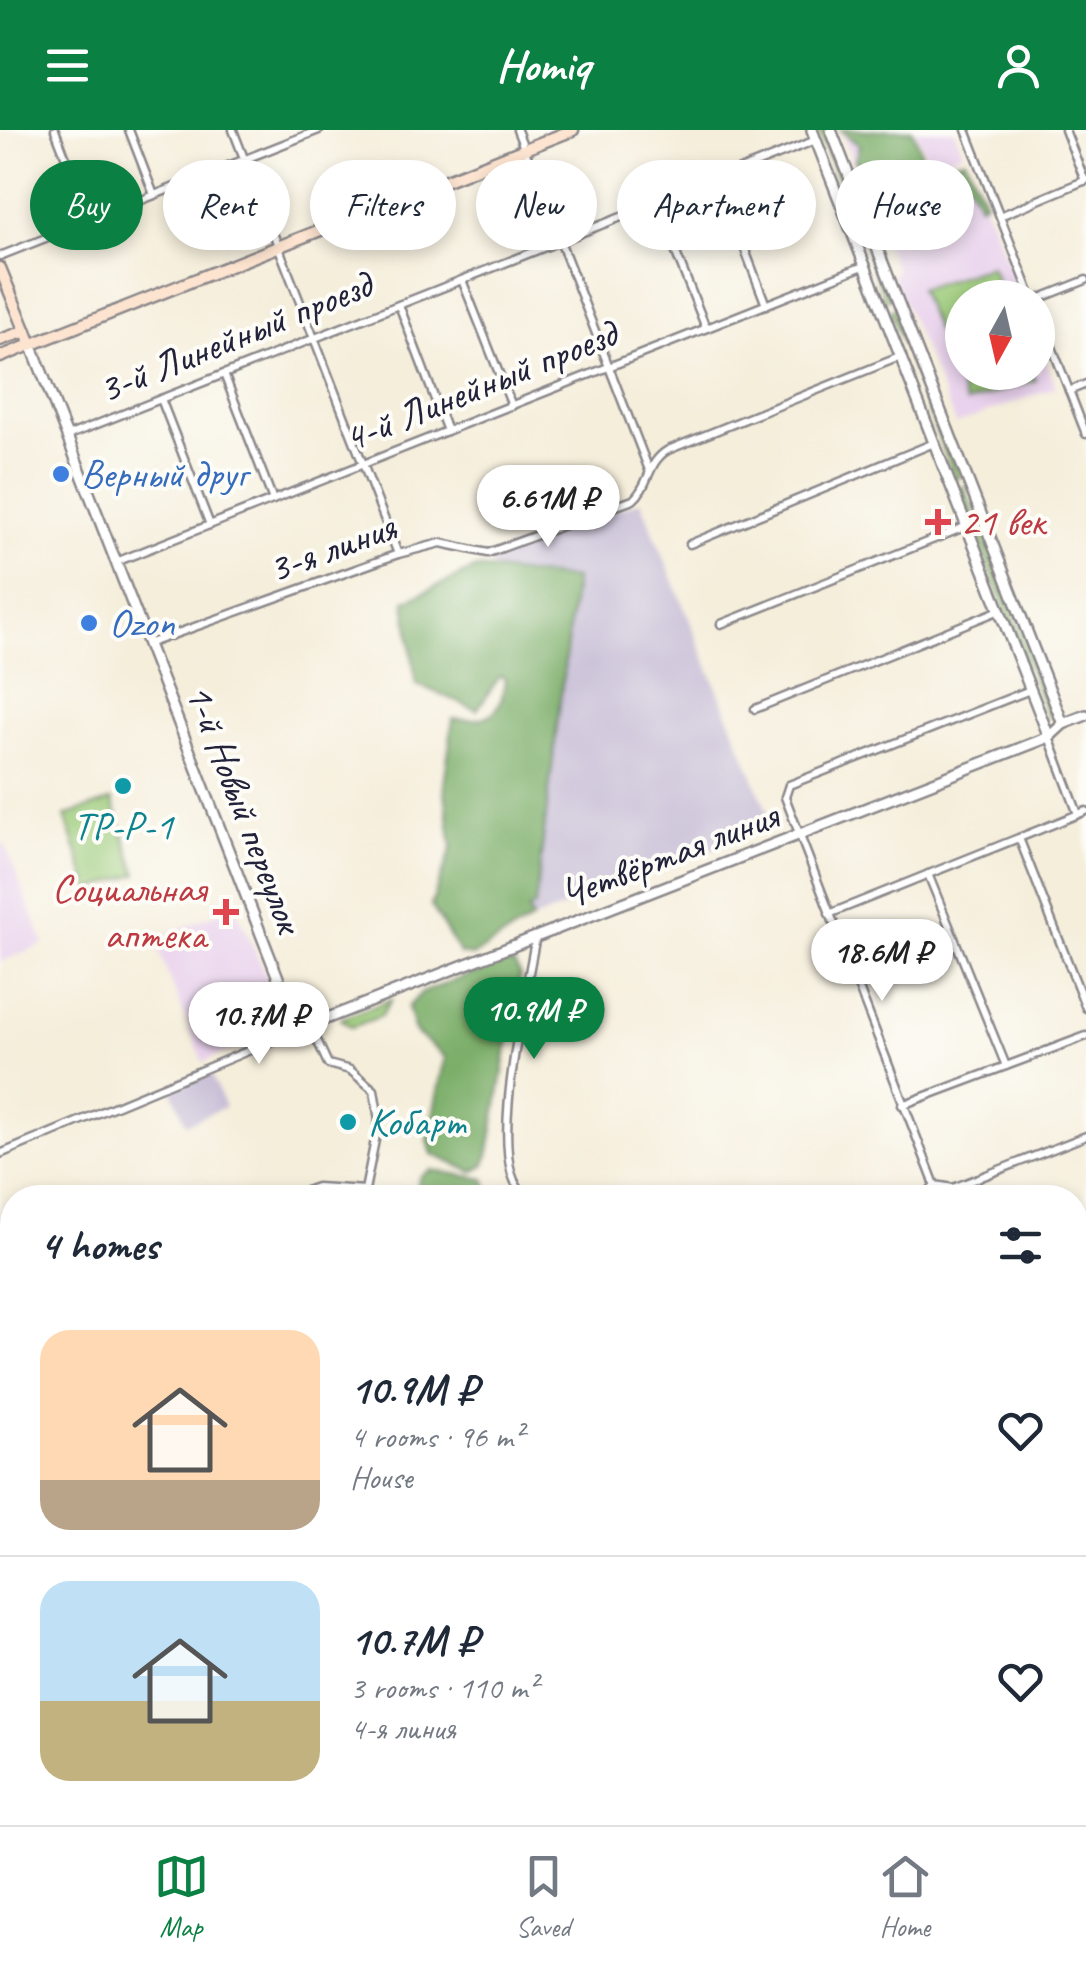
<!DOCTYPE html>
<html lang="en">
<head>
<meta charset="utf-8">
<style>
  :root { --surface:#fff; --page:#f6f6f7; --text:#1f2937; --muted:#747a83; --line:#e0e1e3; --accent:#0b8043 }
  body { margin:0; font-family:Caveat,sans-serif; background:var(--page); color:var(--text); height:100vh; display:flex; flex-direction:column; font-size:38px; white-space:nowrap }
  * { box-sizing:border-box; margin:0 }
  p { font-size:32px; color:var(--muted) }
  .icon { flex:none; width:55px; height:55px; fill:none; stroke:currentColor; stroke-width:2; stroke-linecap:round; stroke-linejoin:round }
  .map { position:relative; flex:1; overflow:hidden }
  .details { position:absolute; left:0px; top:1055px; width:1088px; height:640px; display:flex; flex-direction:column; background:var(--surface); border-radius:40px 40px 0 0; box-shadow:0 5px 15px #0003 }
  .details>* { flex:none }
  .guide { position:absolute; left:30px; top:30px; width:1028px; height:90px; display:flex; gap:20px }
  .needle { width:65px; rotate:188deg }
  .controls { position:absolute; left:945px; top:150px; display:grid; gap:20px }
  .controls a { display:grid; place-items:center; width:110px; height:110px; border-radius:50%; background:var(--surface); box-shadow:0 5px 15px #0003; font-size:50px }
  .price { position:absolute; translate:-50% -85px; padding:0 22px; border-radius:35px; background:#fff; color:#222; font-size:32px; line-height:65px; filter:drop-shadow(0 2px 5px #0008) }
  .price::after { content:''; position:absolute; left:50%; top:60px; width:30px; height:22px; margin-left:-15px; background:inherit; clip-path:polygon(0 0,100% 0,50% 100%) }
  .price.active { background:var(--accent); color:#fff }
  ul { padding:0; list-style:none }
  li { display:flex; align-items:center; gap:30px; height:250px; padding:0 40px }
  li+li { border-top:2px solid var(--line) }
  li span { display:grid; place-items:center; flex:none; width:280px; height:200px; border-radius:30px; color:#555 }
  li>.icon { margin-inline-start:auto }
  span .icon { width:120px; height:120px; fill:#fffc; stroke-width:1 }
  li b { font-size:42px }
  h2 { display:flex; justify-content:space-between; align-items:center; height:120px; padding:0 40px; font-size:42px }
  .pill { padding:0 35px; border-radius:45px; background:var(--surface); box-shadow:0 5px 15px #0003; font-size:35px; line-height:90px }
  .pill.active { background:var(--accent); color:#fff }
  header { display:flex; justify-content:space-between; align-items:center; height:130px; padding:0 40px; background:var(--accent); color:#fff; font-size:45px; font-weight:700 }
  .tab-bar { display:flex; justify-content:space-around; align-items:center; height:140px; border-top:2px solid var(--line); background:var(--surface); font-size:28px; color:var(--muted) }
  .tab-bar a { display:grid; justify-items:center; gap:5px }
  .tab-bar .active { color:var(--accent) }
  .map>svg:first-child { display:block }
  .built { fill:#e9d2ed }
  .industrial { fill:#c9bfd7 }
  .green { fill:#9bca79; stroke:#5e765a; stroke-width:2.5 }
  .forest { fill:#7cae69; stroke:#4f6852; stroke-width:2.5 }
  .lines { fill:none; stroke-linecap:round; stroke-linejoin:round }
  .minor-casing { stroke:#8c888b; stroke-width:11 }
  .tertiary-casing { stroke:#8c888b; stroke-width:14 }
  .secondary-casing { stroke:#8c888b; stroke-width:15 }
  .minor { stroke:#fff; stroke-width:6 }
  .tertiary { stroke:#fff; stroke-width:9 }
  .secondary { stroke:#fde4d0; stroke-width:10 }
  .shop-dot { fill:#3f7fe0; stroke:#fdfcf7; stroke-width:4 }
  .health-dot { fill:#e0444e; stroke:#fdfcf7; stroke-width:4 }
  .culture-dot { fill:#0f9aa8; stroke:#fdfcf7; stroke-width:4 }
  .labels { text-anchor:middle; dominant-baseline:central; stroke-width:8; stroke-linejoin:round; paint-order:stroke }
  .street-label { font-size:40px; fill:#22223b; stroke:#fdfcf7 }
  .shop-label { font-size:40px; fill:#366cbe; stroke:#fdfcf7; text-anchor:start }
  .health-label { font-size:40px; fill:#be3a42; stroke:#fdfcf7; text-anchor:start }
  .culture-label { font-size:40px; fill:#0d838f; stroke:#fdfcf7 }
</style>
</head>
<body>
<header><svg class="icon" aria-label="menu" viewBox="0 0 24 24"><path d="M4 6h16M4 12h16M4 18h16"/></svg>Homiq<svg class="icon" aria-label="person" viewBox="0 0 24 24"><circle cx="12" cy="8" r="4"/><path d="M4 21q1-7 8-7t8 7"/></svg></header>
<div class="map">
<svg width="1086" height="1695" viewBox="0 0 1086 1695">
  <rect width="100%" height="100%" fill="#fdfcf7"/>
  <filter id="ink" filterUnits="userSpaceOnUse"><feTurbulence type="fractalNoise" baseFrequency=".01" numOctaves="2"/><feDisplacementMap in="SourceGraphic" scale="20" xChannelSelector="R" yChannelSelector="G"/><feConvolveMatrix kernelMatrix="1 2 1 2 8 2 1 2 1" color-interpolation-filters="sRGB"/></filter>
  <filter id="wash" filterUnits="userSpaceOnUse"><feTurbulence type="fractalNoise" baseFrequency=".0048" numOctaves="4" result="noise"/><feDisplacementMap in="SourceGraphic" scale="40" xChannelSelector="R" yChannelSelector="G"/><feGaussianBlur stdDeviation="2.25" result="paint"/><feColorMatrix in="noise" values="0 0 0 0 0 0 0 0 0 0 0 0 0 0 0 0 0 1.4 0 .05"/><feComposite in="paint" operator="in"/></filter>
  <g filter="url(#wash)">
    <rect width="100%" height="100%" fill="#f5eedb"/>
    <!-- built -->
    <g class="built">
      <polygon points="850,0 894,0 921,65 972,45 1021,167 962,168 962,242 1038,242 1038,210 1056,257 956,294 892,144 896,142 842,3"/>
      <polygon points="916,0 954,0 963,22 940,31 926,24"/>
      <polygon points="4,713 44,814 0,832 0,715"/>
      <polygon points="235,776 287,894 203,932 154,809"/>
    </g>
    <!-- industrial -->
    <g class="industrial">
      <polygon points="641,371 773,695 532,790 528,780 574,449 493,439 489,426"/>
      <polygon points="211,943 225,977 186,994 172,960"/>
    </g>
    <!-- green -->
    <g class="green">
      <polygon points="818,0 826,0 891,168 885,170"/>
      <polygon points="991,136 1003,167 962,168 962,242 1032,243 1035,250 966,273 919,159"/>
      <polygon points="896,178 961,346 955,349 890,181"/>
      <polygon points="964,356 1054,585 1048,587 958,359"/>
      <polygon points="112,670 137,744 90,760 65,686"/>
      <polygon points="391,870 381,886 352,897 340,889"/>
      <polygon points="0,1342 12,1358 12,1408 0,1418"/>
    </g>
    <!-- forest -->
    <g class="forest">
      <polygon points="840,0 913,0 923,27 940,35 965,29 985,71 980,74 967,52 927,45 926,68 912,73 901,58 908,40 898,27 887,33 895,50 865,61 867,42 855,31 859,15"/>
      <path d="M 476,438 L 575,449 L 535,776 L 528,780 L 532,790 L 472,826 L 460,824 L 431,775 L 452,718 L 444,654 L 453,589 C 488,592 502,587 505,549 L 500,546 L 477,580 L 416,554 L 405,471 Z"/>
      <polygon points="504,832 515,835 520,845 488,1027 484,1036 473,1042 432,1024 428,1010 445,927 415,902 408,877 421,863"/>
      <polygon points="431,1040 485,1049 492,1067 414,1067 420,1047"/>
      <polygon points="1075,1124 1086,1158 1086,1402 1075,1407"/>
      <polygon points="12,1414 12,1558 0,1555 0,1423"/>
      <polygon points="1086,1429 1086,1695 400,1695 386,1691 383,1685 1075,1682 1075,1434"/>
      <polygon points="297,1682 329,1683 331,1695 294,1695"/>
    </g>
  </g>
  <g filter="url(#ink)">
    <g class="lines">
      <defs>
        <g id="minor">
          <polyline points="55,0 90,90"/>
          <polyline points="129,0 154,65"/>
          <polyline points="233,0 398,424"/>
          <polyline points="517,0 649,340"/>
          <polyline points="966,0 1032,168"/>
          <polyline points="1065,0 1085,51"/>
          <polyline points="718,49 766,175"/>
          <polyline points="656,73 706,198"/>
          <polyline points="1000,86 1086,50"/>
          <polyline points="0,126 319,0"/>
          <polyline points="462,150 512,276"/>
          <polyline points="1038,169 1086,150"/>
          <polyline points="399,175 447,301"/>
          <polyline points="1038,181 1086,304"/>
          <polyline points="224,244 273,370"/>
          <polyline points="1069,261 1086,254"/>
          <polyline points="161,269 210,395"/>
          <polyline points="67,306 816,10"/>
          <polyline points="690,414 934,313"/>
          <polyline points="116,432 866,135"/>
          <polyline points="721,494 967,396"/>
          <path d="M 150,513 L 398,424 L 441,413 L 488,423 L 633,370 C 650,355 647,332 668,320 L 902,226"/>
          <polyline points="1030,560 789,655 785,667 935,1055 953,1058 1086,1006"/>
          <polyline points="755,579 1000,480"/>
          <polyline points="1049,607 1078,684"/>
          <polyline points="1019,708 1086,878"/>
          <polyline points="928,744 1006,936"/>
          <polyline points="829,784 1086,681"/>
          <polyline points="902,975 1086,906"/>
          <polyline points="0,1024 310,895 328,934 350,940 374,960 379,990 365,1060 317,1057 286,1068"/>
          <path d="M 526,1065 C 482,1040 528,857 535,810"/>
          <polyline points="923,1068 935,1055"/>
          <polyline points="1086,1103 1080,1125 1086,1146"/>
          <polyline points="0,1205 12,1199"/>
          <polyline points="0,1338 12,1353"/>
        </g>
        <g id="tertiary">
          <polyline points="812,0 1049,607"/>
          <polyline points="831,0 1063,594"/>
          <polyline points="31,214 291,881 310,895 1049,607 1063,594 1086,585"/>
        </g>
        <g id="secondary">
          <polyline points="0,138 31,214"/>
          <polyline points="0,210 26,201"/>
          <polyline points="0,227 573,0"/>
        </g>
      </defs>
      <!-- minor casing -->
      <use href="#minor" class="minor-casing"/>
      <!-- tertiary casing -->
      <use href="#tertiary" class="tertiary-casing"/>
      <!-- secondary casing -->
      <use href="#secondary" class="secondary-casing"/>
      <!-- minor -->
      <use href="#minor" class="minor"/>
      <!-- tertiary -->
      <use href="#tertiary" class="tertiary"/>
      <!-- secondary -->
      <use href="#secondary" class="secondary"/>
    </g>
  </g>
  <!-- markers -->
  <g class="shop-dot">
    <circle cx="61" cy="344" r="10"/>
    <circle cx="89" cy="493" r="10"/>
  </g>
  <g class="health-dot">
    <path d="M933 377h10v10h10v10h-10v10h-10v-10h-10v-10h10z"/>
    <path d="M221 767h10v10h10v10h-10v10h-10v-10h-10v-10h10z"/>
  </g>
  <g class="culture-dot">
    <circle cx="123" cy="656" r="10"/>
    <circle cx="348" cy="992" r="10"/>
  </g>
  <g class="labels">
    <!-- street labels -->
    <g class="street-label">
      <text transform="translate(235 207) rotate(-22)">3-й Линейный проезд</text>
      <text transform="translate(480 256) rotate(-22)">4-й Линейный проезд</text>
      <text transform="translate(332 418) rotate(-20)">3-я линия</text>
      <text transform="translate(244 678) rotate(69)">1-й Новый переулок</text>
      <text transform="translate(669 725) rotate(-21)">Четвёртая линия</text>
    </g>
    <!-- shop labels -->
    <g class="shop-label">
      <text x="81" y="344">Верный друг</text>
      <text x="109" y="493">Ozon</text>
    </g>
    <!-- health labels -->
    <g class="health-label">
      <text x="960" y="392">21 век</text>
      <text x="206" y="759" text-anchor="end">Социальная<tspan x="206" dy="46">аптека</tspan></text>
    </g>
    <!-- culture labels -->
    <g class="culture-label">
      <text x="123" y="696">ТР-Р-1</text>
      <text x="368" y="992" text-anchor="start">Кобарт</text>
    </g>
  </g>
</svg>
<div class="controls">
<a><svg class="needle" viewBox="-14 -14 28 28"><path d="M0-13l5 13h-10z" fill="#e53935"/><path d="M0 13l5-13h-10z" fill="#747a83"/></svg></a>
</div>
<b class="price" style="left:548px;top:420px">6.61M ₽</b>
<b class="price" style="left:882px;top:874px">18.6M ₽</b>
<b class="price active" style="left:534px;top:932px">10.9M ₽</b>
<b class="price" style="left:259px;top:937px">10.7M ₽</b>
<div class="guide">
<a class="pill active">Buy</a>
<a class="pill">Rent</a>
<a class="pill">Filters</a>
<a class="pill">New</a>
<a class="pill">Apartment</a>
<a class="pill">House</a>
</div>
<section class="details">
<h2>4 homes<svg class="icon" aria-label="filters" viewBox="0 0 24 24"><path d="M4 7h16M4 17h16"/><circle cx="9" cy="7" r="2"/><circle cx="15" cy="17" r="2"/></svg></h2>
<ul>
<li><span style="background:linear-gradient(#ffd9b3 75%,#b9a48a 0)"><svg class="icon" aria-label="home" viewBox="0 0 24 24"><path d="M3 11l9-7 9 7M6 9v11h12V9"/></svg></span><div><b>10.9M ₽</b><p>4 rooms · 96 m²</p><p>House</p></div><svg class="icon" aria-label="heart" viewBox="0 0 24 24"><path d="M12 20l-8-8c-3-5 5-10 8-4 3-6 11-1 8 4z"/></svg></li>
<li><span style="background:linear-gradient(#bfe0f5 60%,#c2b280 0)"><svg class="icon" aria-label="home" viewBox="0 0 24 24"><path d="M3 11l9-7 9 7M6 9v11h12V9"/></svg></span><div><b>10.7M ₽</b><p>3 rooms · 110 m²</p><p>4-я линия</p></div><svg class="icon" aria-label="heart" viewBox="0 0 24 24"><path d="M12 20l-8-8c-3-5 5-10 8-4 3-6 11-1 8 4z"/></svg></li>
</ul>
</section>
</div>
<nav class="tab-bar">
<a class="active"><svg class="icon" aria-label="map" viewBox="0 0 24 24"><path d="M3 6l6-2 6 2 6-2v14l-6 2-6-2-6 2zM9 4v14M15 6v14"/></svg>Map</a>
<a><svg class="icon" aria-label="saved" viewBox="0 0 24 24"><path d="M7 4h10v16l-5-4-5 4z"/></svg>Saved</a>
<a><svg class="icon" aria-label="home" viewBox="0 0 24 24"><path d="M3 11l9-7 9 7M6 9v11h12V9"/></svg>Home</a>
</nav>
</body>
</html>
